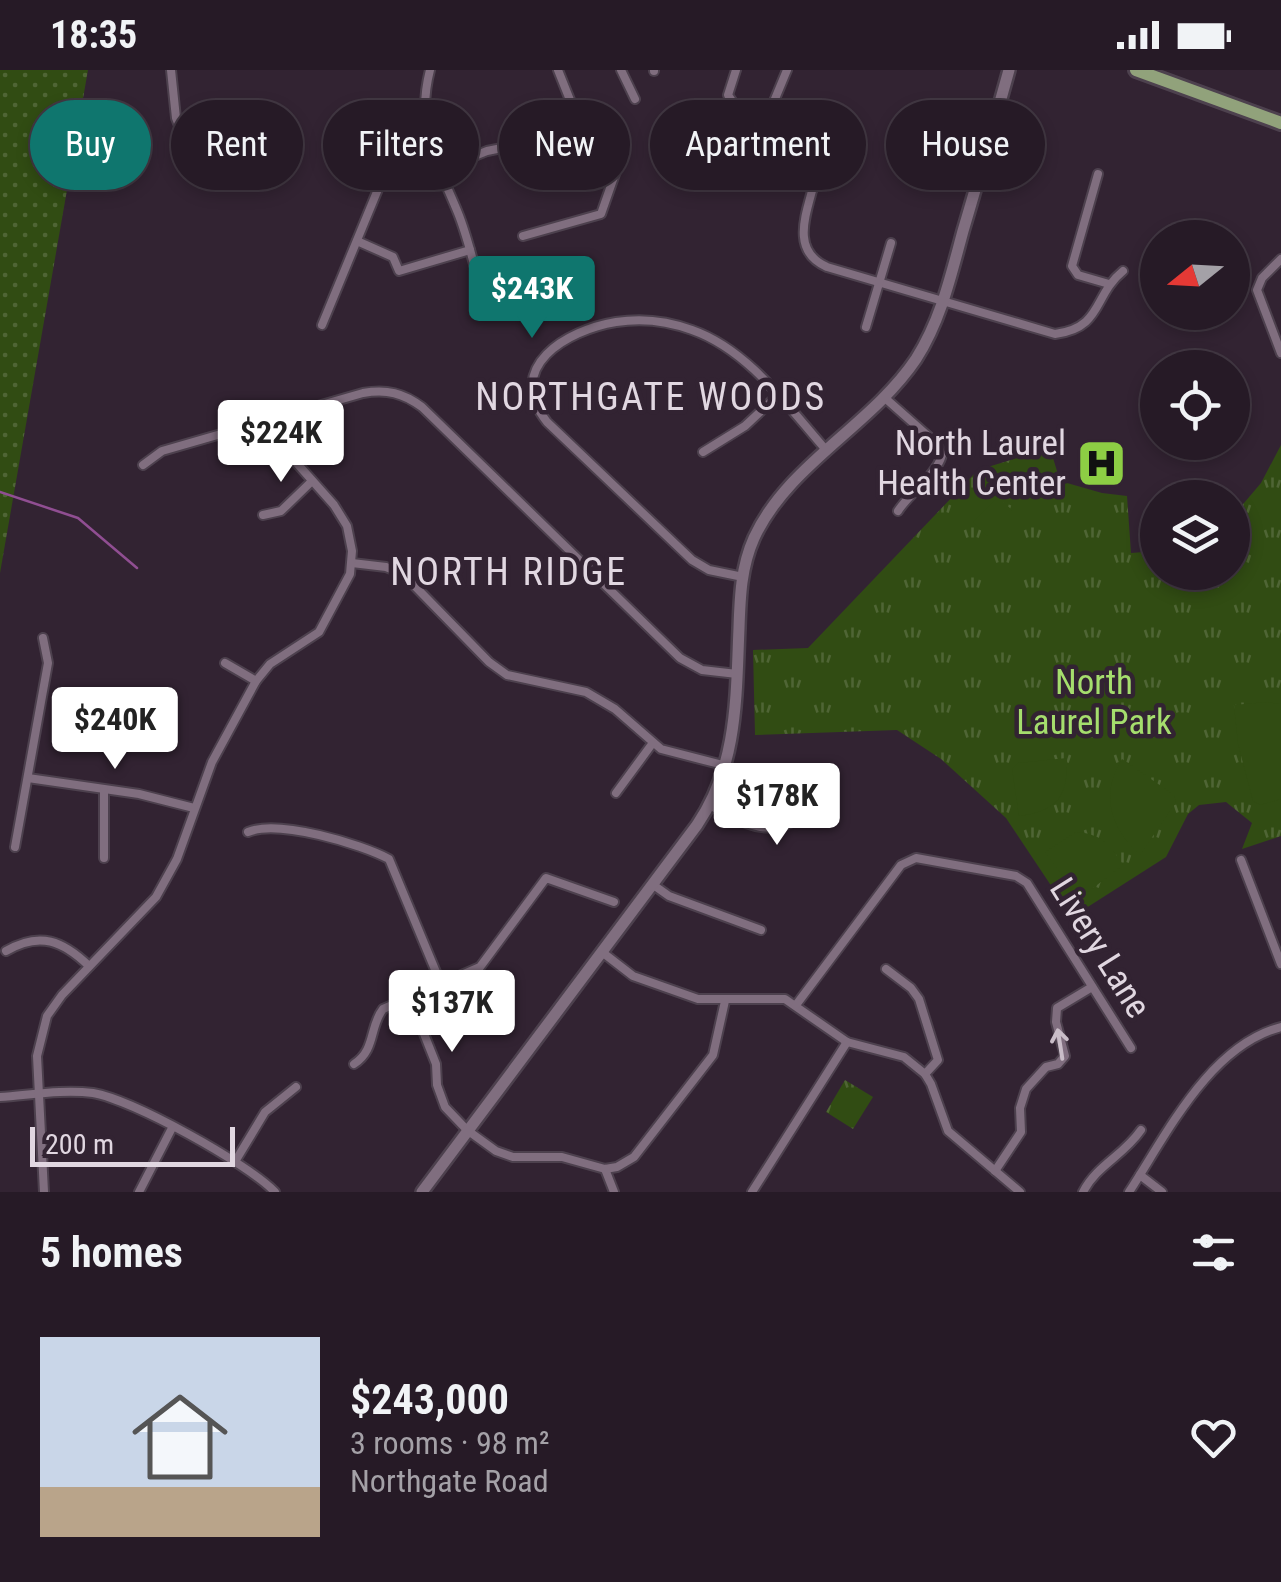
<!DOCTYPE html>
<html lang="en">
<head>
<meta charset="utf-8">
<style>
  :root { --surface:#261a26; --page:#2e232e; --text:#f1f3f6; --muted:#a4a1a7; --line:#423843; --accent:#0f766e }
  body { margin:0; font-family:"Roboto Condensed",sans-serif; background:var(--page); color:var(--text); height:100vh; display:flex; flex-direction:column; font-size:38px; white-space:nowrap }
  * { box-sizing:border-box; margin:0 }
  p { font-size:32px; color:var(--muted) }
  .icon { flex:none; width:55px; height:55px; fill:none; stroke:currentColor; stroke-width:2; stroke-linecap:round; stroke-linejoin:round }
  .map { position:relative; height:1122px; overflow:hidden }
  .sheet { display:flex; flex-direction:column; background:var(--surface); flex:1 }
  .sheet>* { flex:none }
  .hud { position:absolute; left:30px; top:30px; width:1222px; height:90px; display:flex; gap:20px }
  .needle { width:65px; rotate:252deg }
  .controls { position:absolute; left:1140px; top:150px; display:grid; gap:20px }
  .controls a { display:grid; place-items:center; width:110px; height:110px; border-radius:50%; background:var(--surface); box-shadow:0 5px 15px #0003,0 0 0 2px var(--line); font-size:50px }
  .scale { position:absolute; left:30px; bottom:25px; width:205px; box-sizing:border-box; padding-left:10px; border:5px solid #e1d7e1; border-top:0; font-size:28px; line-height:35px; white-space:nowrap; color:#e1d7e1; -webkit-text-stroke:8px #322332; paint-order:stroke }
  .price { position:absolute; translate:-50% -85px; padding:0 22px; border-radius:10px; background:#fff; color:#222; font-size:32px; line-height:65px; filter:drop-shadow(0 2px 5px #0008) }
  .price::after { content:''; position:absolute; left:50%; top:60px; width:30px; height:22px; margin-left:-15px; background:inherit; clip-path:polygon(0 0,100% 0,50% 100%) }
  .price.on { background:var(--accent); color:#fff }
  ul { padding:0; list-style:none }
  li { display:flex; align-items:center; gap:30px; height:250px; padding:0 40px }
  li span { display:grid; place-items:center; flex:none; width:280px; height:200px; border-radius:0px; color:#555 }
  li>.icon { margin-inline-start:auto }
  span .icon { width:120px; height:120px; fill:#fffc; stroke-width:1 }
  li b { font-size:42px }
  h2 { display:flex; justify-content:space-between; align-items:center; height:120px; padding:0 40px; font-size:42px }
  .pill { padding:0 35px; border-radius:45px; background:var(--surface); box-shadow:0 5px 15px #0003,0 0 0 2px var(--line); font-size:35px; line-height:90px }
  .pill.on { background:var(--accent); color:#fff }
  .status { display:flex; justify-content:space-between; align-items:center; height:70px; padding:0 50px; background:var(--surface); direction:ltr }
  .status svg { height:28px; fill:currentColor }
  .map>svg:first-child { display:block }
  .grass { fill:url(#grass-dots) }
  .park { fill:url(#park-tufts) }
  .garden { fill:#314c13 }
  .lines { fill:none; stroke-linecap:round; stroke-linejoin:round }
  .stream { stroke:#904e92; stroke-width:2.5 }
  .street-casing { stroke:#4d414e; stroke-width:12 }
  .secondary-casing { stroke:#4d414e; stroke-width:16 }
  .primary-casing { stroke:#4d414e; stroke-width:18 }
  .street { stroke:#806e7f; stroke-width:8 }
  .secondary { stroke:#806e7f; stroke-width:11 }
  .primary { stroke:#91a27b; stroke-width:12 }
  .oneway { stroke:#c9bdc8 }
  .labels { text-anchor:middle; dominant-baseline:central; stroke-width:9; stroke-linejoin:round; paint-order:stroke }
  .poi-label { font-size:35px; fill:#e1d7e1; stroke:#322332; text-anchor:end }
  .park-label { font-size:35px; fill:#a5de6d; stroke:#322332 }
  .street-label { font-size:35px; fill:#e1d7e1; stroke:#322332 }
  .neighbourhood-label { font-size:38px; letter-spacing:2.5px; fill:#e1d7e1; stroke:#322332 }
</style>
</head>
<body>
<div class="status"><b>18:35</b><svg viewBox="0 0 49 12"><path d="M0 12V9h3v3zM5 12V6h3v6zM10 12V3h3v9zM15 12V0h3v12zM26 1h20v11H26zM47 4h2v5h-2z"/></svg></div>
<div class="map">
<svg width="1281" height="1122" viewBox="0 0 1281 1122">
  <defs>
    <pattern id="grass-dots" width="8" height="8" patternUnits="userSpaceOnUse" patternTransform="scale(2.5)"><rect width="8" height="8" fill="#314c13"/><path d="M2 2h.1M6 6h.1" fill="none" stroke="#4f6535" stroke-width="1.8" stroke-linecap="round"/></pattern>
    <pattern id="park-tufts" width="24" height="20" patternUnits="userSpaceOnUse" patternTransform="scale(2.5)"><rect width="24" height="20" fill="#314c13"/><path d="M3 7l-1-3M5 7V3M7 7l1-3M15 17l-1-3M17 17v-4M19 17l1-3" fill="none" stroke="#4f6535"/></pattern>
  </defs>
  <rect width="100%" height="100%" fill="#322332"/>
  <!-- grass -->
  <polygon class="grass" points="0,0 88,0 0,503"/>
  <!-- park -->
  <g class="park">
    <polygon points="1281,375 1281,766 1242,779 1252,753 1226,732 1199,735 1188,744 1166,787 1072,847 1006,748 941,689 897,660 755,665 753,580 808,578 978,400 1050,378 1060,411 1102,423 1127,426 1131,483 1157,481 1158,502 1232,502 1233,446 1261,413"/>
    <polygon points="845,1010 873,1027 853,1059 826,1042"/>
  </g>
  <!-- garden -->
  <g class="garden">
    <polygon points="998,427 1012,440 987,466 973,452"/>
    <polygon points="1266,632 1281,634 1281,729 1260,735 1253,731 1238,674 1234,635"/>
    <path d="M 1067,688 C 1068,726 1058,741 1019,746 L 1012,699 L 1018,693 Z"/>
    <path d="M 1122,689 L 1174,725 L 1176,732 L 1140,785 C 1110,758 1100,724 1122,689 Z"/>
    <path d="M 1076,762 C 1100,763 1111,776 1123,795 L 1084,825 L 1076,824 L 1045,782 Z"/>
  </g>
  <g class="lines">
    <!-- stream -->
    <polyline class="stream" points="0,422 78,448 137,498"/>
    <defs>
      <g id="street">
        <polyline points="171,0 176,48 198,103"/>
        <path d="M 430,0 C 415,58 437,92 458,143 C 467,165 472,189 479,211"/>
        <polyline points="621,0 635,29"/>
        <polyline points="736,0 728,25 754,64 765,53 787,0"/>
        <polyline points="654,1 654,0"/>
        <path d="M 833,80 C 820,90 817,106 812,121 C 804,150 793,182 827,197 L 1055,264 C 1103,258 1093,225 1123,201"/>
        <polyline points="1098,104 1072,196 1078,205 1109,214"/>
        <polyline points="523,166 601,144 615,104 584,65 558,0"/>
        <polyline points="357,171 393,187 399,201 470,180"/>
        <polyline points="1281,189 1262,208 1257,220 1281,283"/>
        <polyline points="322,255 388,95 422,107 487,81 527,73 577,54"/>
        <polyline points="866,257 891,173"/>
        <path d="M 885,328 L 937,374 L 942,385 C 936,406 910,422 898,441"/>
        <polyline points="703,382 745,356 777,326"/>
        <path d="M 143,395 L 162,381 L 363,323 C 387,319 403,323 422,337 L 680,588 L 702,600 L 737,604"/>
        <polyline points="263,445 281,441 312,411"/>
        <polyline points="352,493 386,497 403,504 489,592 507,605 586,622 615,639 661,679 727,696"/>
        <path d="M 743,507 L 709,500 L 692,490 L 547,352 C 503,297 567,260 616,252 C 641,248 668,251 692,260 C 749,280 788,337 827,381"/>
        <polyline points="225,593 256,611"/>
        <polyline points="28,708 139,724 194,738"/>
        <polyline points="104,720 104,788"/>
        <polyline points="616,723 652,674"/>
        <path d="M 711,736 C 743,752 768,770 802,746 L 811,722"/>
        <path d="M 248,762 C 278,749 361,774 389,789 L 441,914"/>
        <polyline points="15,777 48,593 43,568"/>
        <polyline points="1241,790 1281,894"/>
        <polyline points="652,814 669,826 761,860"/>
        <path d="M 6,881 C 40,861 63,871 89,896"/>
        <polyline points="602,882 633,906 698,929 785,929 847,972 904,987 925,1004 931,1014 948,1061 1020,1122"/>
        <polyline points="886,899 911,918 919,929 938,990 925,1004"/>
        <polyline points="409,926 436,994 437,1015 445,1037 467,1060 496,1081 513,1087 562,1087 605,1099 617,1097 634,1087 713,985 725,931"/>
        <polyline points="796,935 901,795 916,788 1016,806 1027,813 1131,978"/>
        <path d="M 354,994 C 376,980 369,957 383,939 L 480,897 L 546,808 L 614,832"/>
        <path d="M 0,1027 C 30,1025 63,1019 93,1023 C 133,1030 247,1093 275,1122"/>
        <polyline points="236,1090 265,1042 296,1017"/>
        <polyline points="605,1099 614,1122"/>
        <polyline points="995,1101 1021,1062 1020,1038 1026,1019 1046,997 1058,994 1065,986 1056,952 1057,938 1092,917"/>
        <polyline points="1140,1105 1162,1122"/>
        <polyline points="44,1122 37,986 47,946 62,925 156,827 177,789 212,692 256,611 270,594 319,562 350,504 352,481 347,456 334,435 294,390 277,348"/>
        <polyline points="139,1122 172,1058"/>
        <polyline points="752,1122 847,972"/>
        <path d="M 1083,1122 C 1097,1095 1123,1086 1141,1060"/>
        <path d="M 1129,1122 C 1167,1064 1209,976 1281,957"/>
      </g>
      <path id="secondary" d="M 422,1122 L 697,755 C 738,695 736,627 739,558 C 740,527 741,497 754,468 C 788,394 871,356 916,289 C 941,250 951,205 963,161 C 979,107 994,54 1009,0"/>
      <polyline id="primary" points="1136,0 1281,53"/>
    </defs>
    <!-- street casing -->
    <use href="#street" class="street-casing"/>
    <!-- secondary casing -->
    <use href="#secondary" class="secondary-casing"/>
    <!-- primary casing -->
    <use href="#primary" class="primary-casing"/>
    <!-- street -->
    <use href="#street" class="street"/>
    <!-- secondary -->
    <use href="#secondary" class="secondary"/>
    <!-- primary -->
    <use href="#primary" class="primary"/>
  </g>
  <!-- one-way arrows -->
  <defs><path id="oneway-shaft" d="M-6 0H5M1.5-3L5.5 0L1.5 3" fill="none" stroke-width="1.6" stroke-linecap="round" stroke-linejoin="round" transform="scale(2.5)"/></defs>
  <use class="oneway" href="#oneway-shaft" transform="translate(1060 974) rotate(-99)"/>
  <!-- icons -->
  <defs>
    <symbol id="hospital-square" viewBox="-11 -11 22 22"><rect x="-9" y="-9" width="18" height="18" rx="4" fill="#8dce44" stroke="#322332"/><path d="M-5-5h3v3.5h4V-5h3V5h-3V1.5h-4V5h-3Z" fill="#111"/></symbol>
  </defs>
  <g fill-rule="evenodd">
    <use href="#hospital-square" x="1074" y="366" width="55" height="55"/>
  </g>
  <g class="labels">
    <!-- poi labels -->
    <g class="poi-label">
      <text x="1066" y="373">North Laurel<tspan x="1066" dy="40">Health Center</tspan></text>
    </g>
    <!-- park labels -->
    <g class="park-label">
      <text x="1094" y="612">North<tspan x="1094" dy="40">Laurel Park</tspan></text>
    </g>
    <!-- street labels -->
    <g class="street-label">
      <text transform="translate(1100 878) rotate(58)">Livery Lane</text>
    </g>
    <!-- neighbourhood labels -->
    <g class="neighbourhood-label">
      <text x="651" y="327">NORTHGATE WOODS</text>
      <text x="509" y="502">NORTH RIDGE</text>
    </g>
  </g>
</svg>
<div class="controls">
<a><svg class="needle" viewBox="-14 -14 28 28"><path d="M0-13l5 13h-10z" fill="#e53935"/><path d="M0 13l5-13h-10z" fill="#a4a1a7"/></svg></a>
<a><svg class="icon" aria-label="locate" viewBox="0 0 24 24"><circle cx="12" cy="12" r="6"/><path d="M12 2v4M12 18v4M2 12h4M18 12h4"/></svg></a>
<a><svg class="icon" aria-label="layers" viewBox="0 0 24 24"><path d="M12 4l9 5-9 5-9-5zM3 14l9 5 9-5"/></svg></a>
</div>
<div class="scale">200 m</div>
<b class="price on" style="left:532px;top:271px">$243K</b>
<b class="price" style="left:281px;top:415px">$224K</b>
<b class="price" style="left:115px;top:702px">$240K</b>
<b class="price" style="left:777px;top:778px">$178K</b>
<b class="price" style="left:452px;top:985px">$137K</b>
<div class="hud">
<a class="pill on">Buy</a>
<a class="pill">Rent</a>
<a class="pill">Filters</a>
<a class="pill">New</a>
<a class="pill">Apartment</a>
<a class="pill">House</a>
</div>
</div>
<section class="sheet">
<h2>5 homes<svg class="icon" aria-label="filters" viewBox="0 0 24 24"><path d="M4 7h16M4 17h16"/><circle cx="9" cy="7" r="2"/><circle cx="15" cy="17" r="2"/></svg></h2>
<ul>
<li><span style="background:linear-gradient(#c9d6e8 75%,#b9a48a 0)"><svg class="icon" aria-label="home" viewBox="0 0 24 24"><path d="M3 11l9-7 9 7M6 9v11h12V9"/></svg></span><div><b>$243,000</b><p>3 rooms · 98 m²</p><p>Northgate Road</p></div><svg class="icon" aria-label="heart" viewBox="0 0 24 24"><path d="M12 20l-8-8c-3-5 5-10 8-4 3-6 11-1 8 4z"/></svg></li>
</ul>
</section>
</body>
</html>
